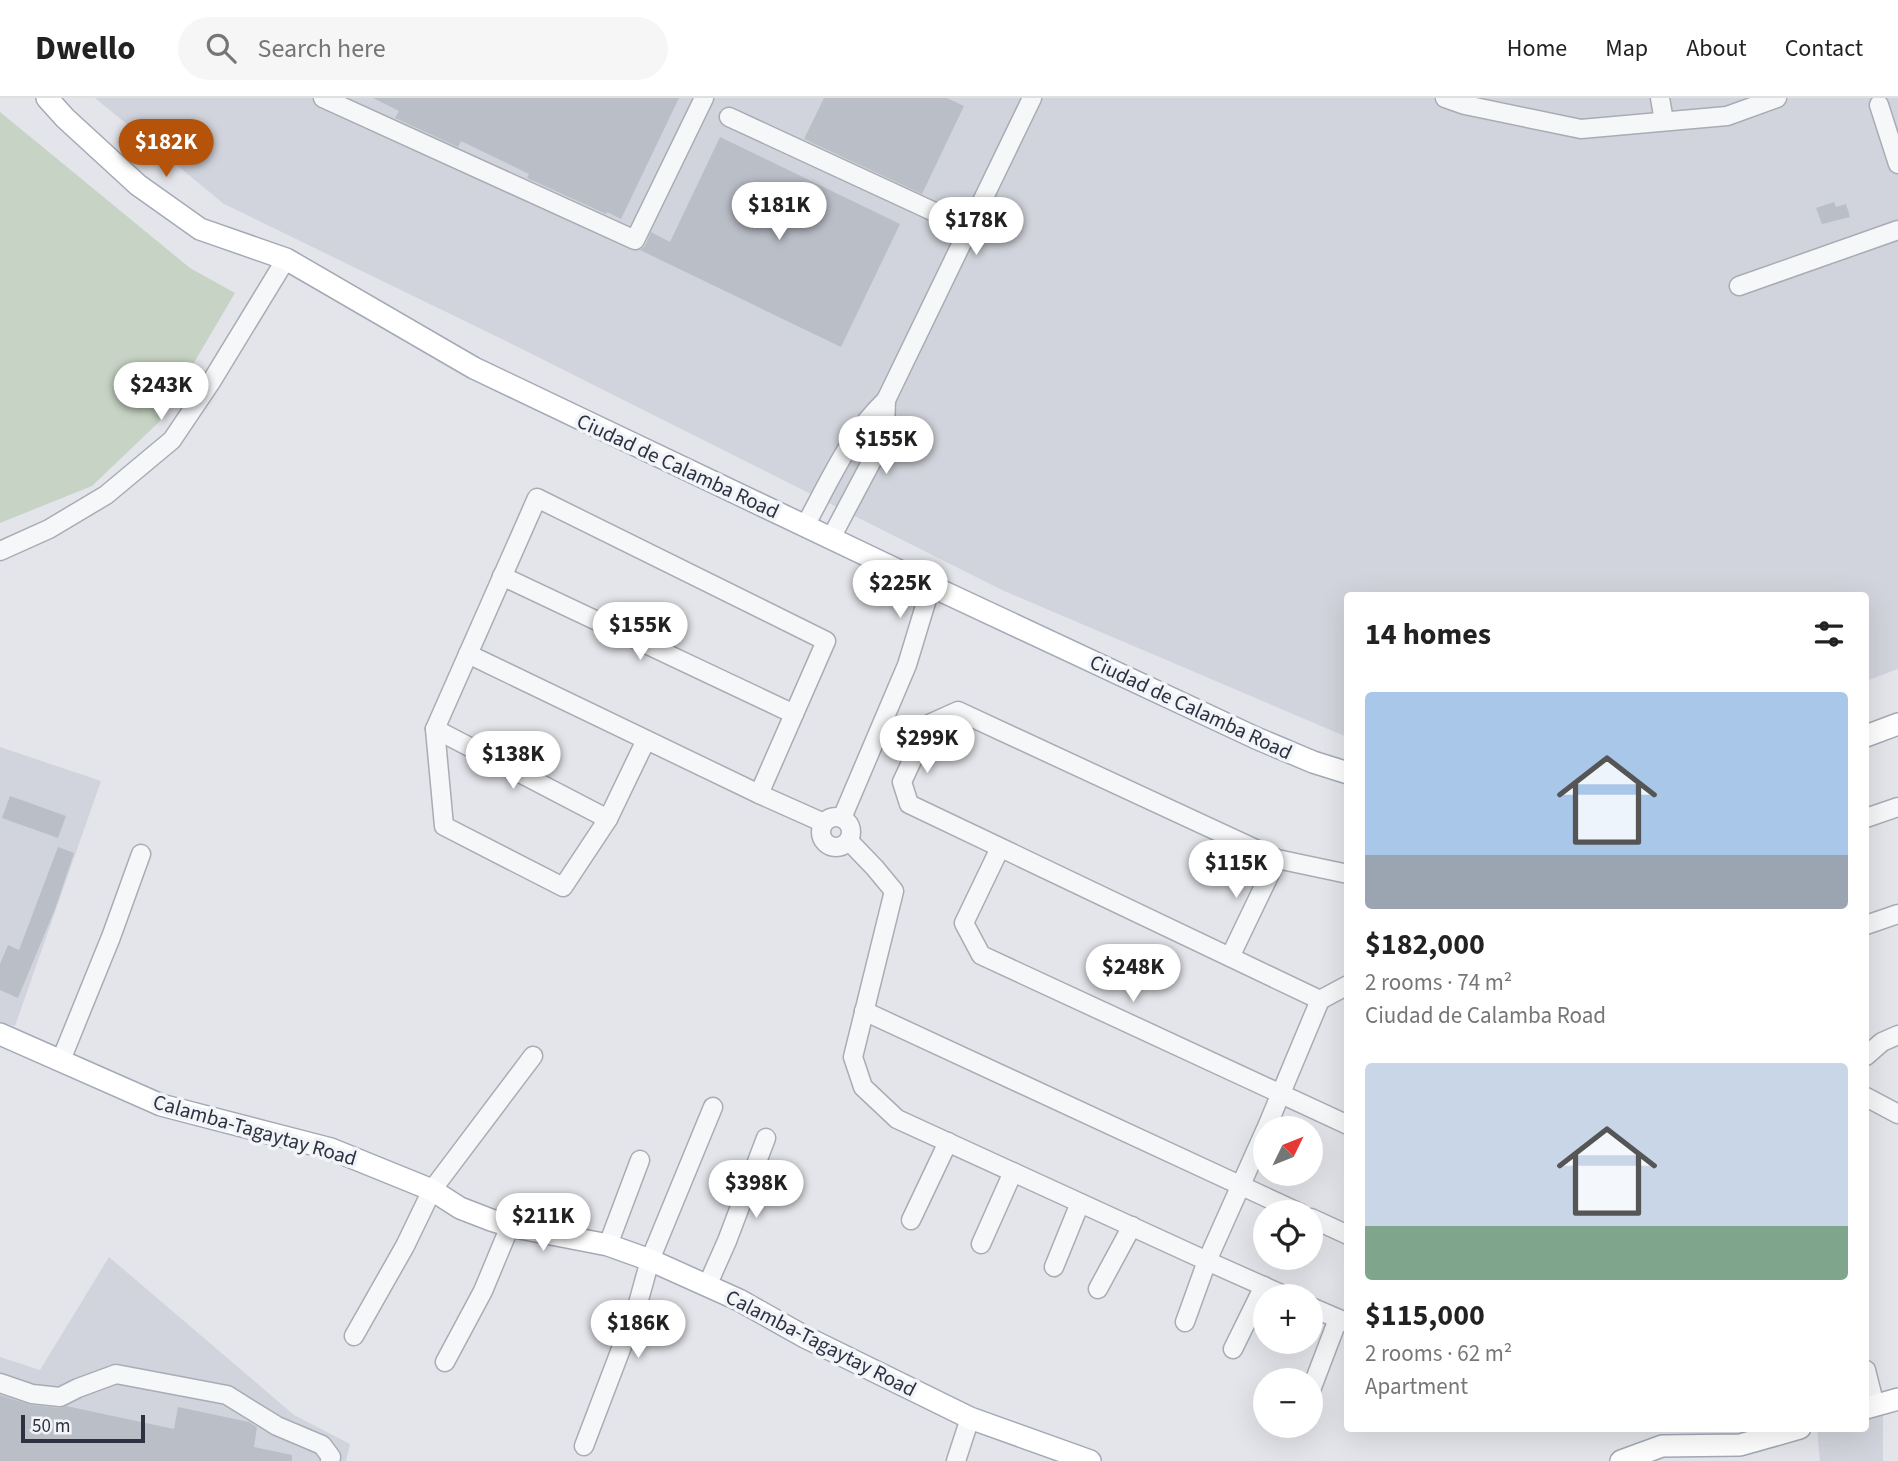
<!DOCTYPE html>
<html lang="en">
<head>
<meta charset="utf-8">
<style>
  :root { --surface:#fff; --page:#f6f6f6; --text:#222; --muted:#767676; --line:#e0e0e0; --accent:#b45309 }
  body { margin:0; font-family:"Source Sans 3",sans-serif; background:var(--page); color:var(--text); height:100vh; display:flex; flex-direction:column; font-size:26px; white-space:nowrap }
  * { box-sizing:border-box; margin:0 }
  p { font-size:23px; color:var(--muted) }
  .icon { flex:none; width:38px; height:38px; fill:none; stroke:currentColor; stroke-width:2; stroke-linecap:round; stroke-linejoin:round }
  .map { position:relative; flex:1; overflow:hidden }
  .details { position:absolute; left:1344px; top:494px; width:525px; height:840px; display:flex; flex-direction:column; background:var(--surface); border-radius:7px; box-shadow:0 7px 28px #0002 }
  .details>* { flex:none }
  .needle { width:46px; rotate:47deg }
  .fabs { position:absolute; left:1253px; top:1018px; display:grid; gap:14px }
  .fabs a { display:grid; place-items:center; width:70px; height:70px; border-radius:50%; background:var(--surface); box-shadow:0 7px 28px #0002; font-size:35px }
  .scale { position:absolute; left:21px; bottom:18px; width:124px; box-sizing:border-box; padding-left:7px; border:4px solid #2c3242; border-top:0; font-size:19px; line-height:24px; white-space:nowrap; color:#2c3242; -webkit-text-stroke:5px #f3f4f8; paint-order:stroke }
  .price { position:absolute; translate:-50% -60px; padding:0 16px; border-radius:24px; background:#fff; color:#222; font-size:23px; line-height:46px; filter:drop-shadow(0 2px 4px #0008) }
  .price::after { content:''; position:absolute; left:50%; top:42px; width:21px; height:16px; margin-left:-10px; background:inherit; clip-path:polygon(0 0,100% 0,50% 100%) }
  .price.selected { background:var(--accent); color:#fff }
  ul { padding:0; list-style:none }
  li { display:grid; align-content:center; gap:14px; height:371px; padding:0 21px }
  li span { display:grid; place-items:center; height:217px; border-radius:7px; color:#555 }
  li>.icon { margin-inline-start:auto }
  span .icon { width:126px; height:126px; fill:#fffc; stroke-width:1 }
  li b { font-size:30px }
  h2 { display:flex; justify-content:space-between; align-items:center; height:84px; padding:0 21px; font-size:30px }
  header { display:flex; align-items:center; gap:42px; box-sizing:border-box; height:98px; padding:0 35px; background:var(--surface); border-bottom:2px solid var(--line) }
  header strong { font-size:33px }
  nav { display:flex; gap:38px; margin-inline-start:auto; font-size:24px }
  .search { width:490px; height:63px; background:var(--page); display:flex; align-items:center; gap:18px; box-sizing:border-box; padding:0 24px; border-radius:38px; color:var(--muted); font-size:26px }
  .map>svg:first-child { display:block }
  .built { fill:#d1d4dc }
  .green { fill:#c7d4c5 }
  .building { fill:#babec7 }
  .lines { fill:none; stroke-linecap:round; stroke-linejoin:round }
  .minor-casing { stroke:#a8acb4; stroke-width:21 }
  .major-casing { stroke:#a3a9b6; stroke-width:24 }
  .minor { stroke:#f6f7f9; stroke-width:18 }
  .major { stroke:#fff; stroke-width:21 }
  .labels { text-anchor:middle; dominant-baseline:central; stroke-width:7; stroke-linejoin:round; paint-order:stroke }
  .street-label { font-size:21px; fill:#2c3242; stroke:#f3f4f8 }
</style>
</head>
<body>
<header>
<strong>Dwello</strong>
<div class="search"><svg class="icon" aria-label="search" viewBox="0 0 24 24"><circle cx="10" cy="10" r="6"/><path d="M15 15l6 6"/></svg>Search here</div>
<nav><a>Home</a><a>Map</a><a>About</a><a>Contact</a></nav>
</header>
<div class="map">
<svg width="1898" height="1363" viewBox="0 0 1898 1363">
  <rect width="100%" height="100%" fill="#e3e5ea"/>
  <!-- built -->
  <g class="built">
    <polygon points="95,0 1898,0 1898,571 1866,583 1866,497 1348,497 1347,639 1004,493 518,249 224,106"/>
    <polygon points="0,649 101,683 15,928 0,924"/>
    <polygon points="109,1159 294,1317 350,1346 346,1363 0,1363 0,1259 40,1272"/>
    <polygon points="1883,1311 1883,1363 1820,1363 1817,1330 1866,1330 1866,1315"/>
  </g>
  <!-- green -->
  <polygon class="green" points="0,14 190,170 235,195 159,324 92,388 0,425"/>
  <!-- building -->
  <g class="building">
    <polygon points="373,0 679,0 621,121 607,114 606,116 527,80 529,76 461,43 458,49 395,20 399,13"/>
    <polygon points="824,0 947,0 964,8 922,96 804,41"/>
    <polygon points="720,39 900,126 841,249 640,152 645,148 651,134 670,144"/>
    <polygon points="1834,104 1836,109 1846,106 1850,119 1822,126 1816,110"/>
    <polygon points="10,698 66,718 58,740 2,720"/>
    <polygon points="58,749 74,755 55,811 18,900 0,892 0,866 8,847 19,852"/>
    <polygon points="0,1297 31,1307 59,1310 66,1308 174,1331 178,1309 249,1324 257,1329 254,1349 292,1357 292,1363 0,1363"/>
  </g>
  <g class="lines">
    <defs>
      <g id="minor">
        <polyline points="323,0 635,142 704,0"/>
        <polyline points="1445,0 1465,7 1581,31 1727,18 1777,0"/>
        <polyline points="1660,0 1664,23"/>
        <polyline points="1879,7 1898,66"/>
        <polyline points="729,19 969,130"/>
        <polyline points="1739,188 1898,132"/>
        <path d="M 805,428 C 829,384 849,337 886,302 L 1032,0"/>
        <polyline points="831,440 876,355 885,330 886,302"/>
        <polyline points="0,453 49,431 106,397 172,342 211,284 286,161"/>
        <polyline points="502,478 794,616"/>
        <polyline points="468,556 759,696 824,725"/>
        <polyline points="435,631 608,721"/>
        <polyline points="646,642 608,721 563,789 444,728 435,631 537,400 826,543 759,696"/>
        <circle cx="836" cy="734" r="15"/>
        <polyline points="842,720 907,567 931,488"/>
        <polyline points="1866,720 1898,709"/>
        <polyline points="849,743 875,770 894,793 853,959 863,989 897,1021 1207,1163 1288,1199"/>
        <polyline points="1000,750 964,825 981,857 1348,1027"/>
        <polyline points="1348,776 1277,761 958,613 929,626 902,684 909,706 1320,902 1348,887"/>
        <polyline points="1866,827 1898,816"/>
        <polyline points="1230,859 1277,761"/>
        <polyline points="864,913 1300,1115"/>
        <polyline points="1866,958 1882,944 1898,937"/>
        <polyline points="61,962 111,839 141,756"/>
        <polyline points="1866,999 1898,1016"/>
        <polyline points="1266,1031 1320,902"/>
        <polyline points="1311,1120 1348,1137"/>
        <polyline points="911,1122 948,1044"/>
        <polyline points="981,1146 1013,1074"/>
        <polyline points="608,1147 640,1062"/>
        <polyline points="1054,1169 1080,1105"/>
        <polyline points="707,1188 727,1143 766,1040"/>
        <polyline points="1098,1191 1132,1128"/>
        <polyline points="1311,1209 1348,1225"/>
        <polyline points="1185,1224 1207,1163 1265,1033"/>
        <polyline points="354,1238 405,1148 432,1092 533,958"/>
        <polyline points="1233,1251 1264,1188"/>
        <polyline points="445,1264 483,1193 510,1128"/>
        <polyline points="1866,1272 1875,1308"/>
        <polyline points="0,1285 32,1296 60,1299 78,1290 116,1276 227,1297 277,1328 322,1347 331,1359 330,1363"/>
        <polyline points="1311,1292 1338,1221"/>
        <polyline points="584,1348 637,1209 650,1162 713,1009"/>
        <polyline points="956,1363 970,1320"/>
      </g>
      <g id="major">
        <polyline points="47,0 65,20 138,87 200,131 286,161 474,270 931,488 1256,640 1313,664 1348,675"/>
        <polyline points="1866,638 1898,626"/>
        <polyline points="0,936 161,1007 331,1051 432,1092 460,1110 491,1122 510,1128 608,1147 650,1162 739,1202 805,1239 970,1320 1090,1363"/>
        <polyline points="1866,1310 1898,1301"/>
        <polyline points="1621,1363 1662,1348 1740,1347 1800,1330"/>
      </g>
    </defs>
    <!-- minor casing -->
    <use href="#minor" class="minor-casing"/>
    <!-- major casing -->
    <use href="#major" class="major-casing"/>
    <!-- minor -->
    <use href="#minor" class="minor"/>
    <!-- major -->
    <use href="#major" class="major"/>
  </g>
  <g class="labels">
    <!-- street labels -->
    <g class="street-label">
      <text transform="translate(678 368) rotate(25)">Ciudad de Calamba Road</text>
      <text transform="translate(1191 609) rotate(25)">Ciudad de Calamba Road</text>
      <text transform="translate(255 1032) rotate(16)">Calamba-Tagaytay Road</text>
      <text transform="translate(821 1245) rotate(27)">Calamba-Tagaytay Road</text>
    </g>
  </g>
</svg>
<div class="fabs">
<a><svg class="needle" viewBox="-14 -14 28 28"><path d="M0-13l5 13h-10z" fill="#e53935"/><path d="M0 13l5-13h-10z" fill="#767676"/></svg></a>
<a><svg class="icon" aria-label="locate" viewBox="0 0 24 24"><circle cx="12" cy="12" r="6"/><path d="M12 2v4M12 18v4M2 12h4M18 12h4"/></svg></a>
<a>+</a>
<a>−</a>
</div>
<div class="scale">50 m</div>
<b class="price selected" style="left:166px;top:81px">$182K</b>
<b class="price" style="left:779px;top:144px">$181K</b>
<b class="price" style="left:976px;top:159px">$178K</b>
<b class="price" style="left:161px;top:324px">$243K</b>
<b class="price" style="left:886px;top:378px">$155K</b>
<b class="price" style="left:900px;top:522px">$225K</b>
<b class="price" style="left:640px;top:564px">$155K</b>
<b class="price" style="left:927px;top:677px">$299K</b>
<b class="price" style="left:513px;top:693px">$138K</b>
<b class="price" style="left:1236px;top:802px">$115K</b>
<b class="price" style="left:1133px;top:906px">$248K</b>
<b class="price" style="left:756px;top:1122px">$398K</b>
<b class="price" style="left:543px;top:1155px">$211K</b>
<b class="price" style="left:638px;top:1262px">$186K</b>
<section class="details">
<h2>14 homes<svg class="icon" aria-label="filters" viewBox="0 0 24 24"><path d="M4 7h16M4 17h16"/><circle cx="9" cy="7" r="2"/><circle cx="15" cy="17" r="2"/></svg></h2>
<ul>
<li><span style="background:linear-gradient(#a9c7e8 75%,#9aa5b1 0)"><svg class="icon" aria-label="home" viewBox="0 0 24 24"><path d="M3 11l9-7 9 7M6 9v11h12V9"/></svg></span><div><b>$182,000</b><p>2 rooms · 74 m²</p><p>Ciudad de Calamba Road</p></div></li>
<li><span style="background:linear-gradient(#c9d6e8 75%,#7fa58c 0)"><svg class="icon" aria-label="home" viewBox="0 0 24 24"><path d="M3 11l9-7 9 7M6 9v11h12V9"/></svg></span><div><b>$115,000</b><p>2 rooms · 62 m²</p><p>Apartment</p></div></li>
</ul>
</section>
</div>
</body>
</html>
